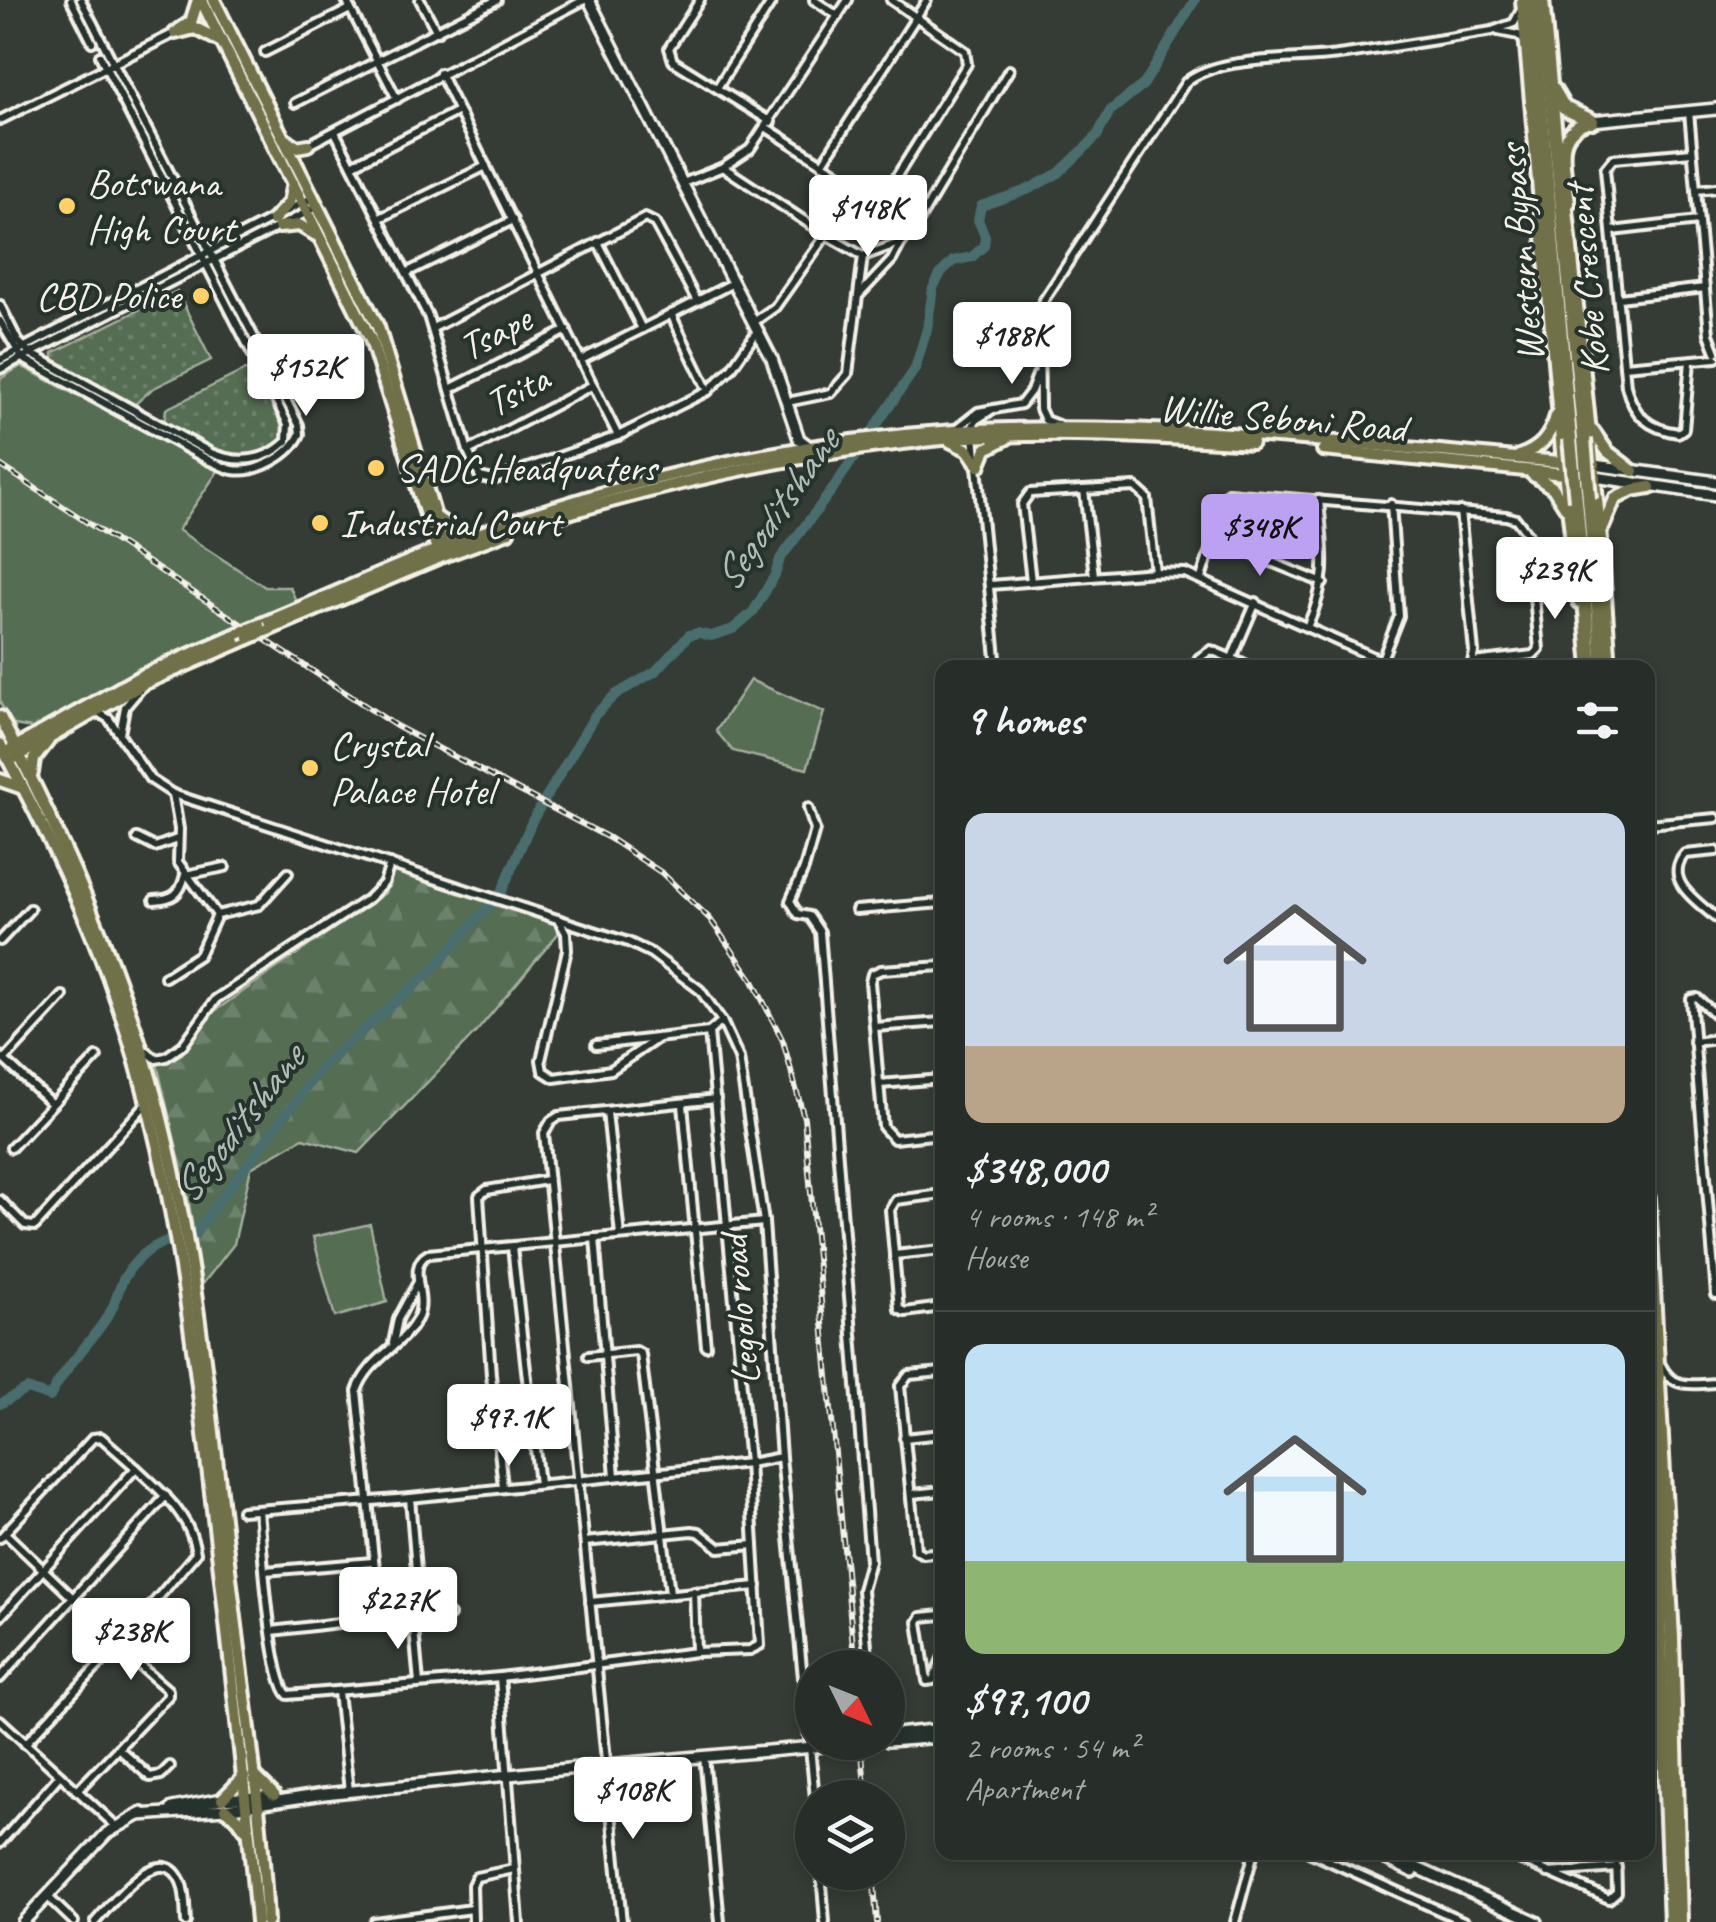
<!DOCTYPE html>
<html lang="en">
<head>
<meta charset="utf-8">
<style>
  :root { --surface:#272d28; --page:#333934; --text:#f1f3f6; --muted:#a4a8a8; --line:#434945; --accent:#bca0f2 }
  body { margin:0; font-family:Caveat,sans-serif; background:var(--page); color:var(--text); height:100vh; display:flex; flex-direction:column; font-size:38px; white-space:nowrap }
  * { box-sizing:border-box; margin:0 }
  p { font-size:32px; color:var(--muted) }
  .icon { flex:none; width:55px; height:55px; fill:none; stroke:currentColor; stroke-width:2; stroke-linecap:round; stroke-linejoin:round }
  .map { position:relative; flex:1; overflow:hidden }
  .panel { position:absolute; left:935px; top:660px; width:720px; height:1200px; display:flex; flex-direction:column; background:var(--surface); border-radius:20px; box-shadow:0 5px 15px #0003,0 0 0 2px var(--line) }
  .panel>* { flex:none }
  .needle { width:65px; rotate:133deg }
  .fabs { position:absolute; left:795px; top:1650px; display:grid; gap:20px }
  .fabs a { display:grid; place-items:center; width:110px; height:110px; border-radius:50%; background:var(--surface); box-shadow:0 5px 15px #0003,0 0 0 2px var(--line); font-size:50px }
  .price { position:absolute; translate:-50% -85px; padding:0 22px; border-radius:10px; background:#fff; color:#222; font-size:32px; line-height:65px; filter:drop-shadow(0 2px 5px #0008) }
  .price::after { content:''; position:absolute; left:50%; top:60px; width:30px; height:22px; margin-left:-15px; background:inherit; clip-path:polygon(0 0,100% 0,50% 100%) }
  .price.selected { background:var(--accent); color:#111 }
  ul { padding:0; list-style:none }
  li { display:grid; align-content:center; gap:20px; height:530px; padding:0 30px }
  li+li { border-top:2px solid var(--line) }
  li span { display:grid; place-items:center; height:310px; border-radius:20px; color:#555 }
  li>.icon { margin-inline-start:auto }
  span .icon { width:180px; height:180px; fill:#fffc; stroke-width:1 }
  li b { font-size:42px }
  h2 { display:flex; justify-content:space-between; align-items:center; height:120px; padding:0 30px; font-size:42px }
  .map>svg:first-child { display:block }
  .grass { fill:#546d53; stroke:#a4af9e; stroke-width:2.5 }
  .forest { fill:url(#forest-firs); stroke:#a4af9e; stroke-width:2.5 }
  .park { fill:url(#park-dots); stroke:#a4af9e; stroke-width:2.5 }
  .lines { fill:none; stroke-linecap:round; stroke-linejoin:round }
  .stream { stroke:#8da29e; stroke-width:2.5 }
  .river { stroke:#496e6d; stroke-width:10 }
  .street-casing { stroke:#f4f1e8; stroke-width:14 }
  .secondary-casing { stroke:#f4f1e8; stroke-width:16 }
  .primary-casing { stroke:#f4f1e8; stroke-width:18 }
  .highway-casing { stroke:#f4f1e8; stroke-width:20 }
  .street { stroke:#26332d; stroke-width:6 }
  .secondary { stroke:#26332d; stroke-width:9 }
  .primary { stroke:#70704a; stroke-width:10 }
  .highway { stroke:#70704a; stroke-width:12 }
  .rail-casing { stroke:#f4f1e8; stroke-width:6 }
  .rail { stroke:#26332d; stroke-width:2.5; stroke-dasharray:8; stroke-linecap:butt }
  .primary-bridge-casing { stroke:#f4f1e8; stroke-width:18; stroke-linecap:butt }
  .highway-bridge-casing { stroke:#f4f1e8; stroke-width:20; stroke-linecap:butt }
  .primary-bridge { stroke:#70704a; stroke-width:10 }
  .highway-bridge { stroke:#70704a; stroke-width:12 }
  .poi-dot { fill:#ffd166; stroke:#26332d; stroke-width:4 }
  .labels { text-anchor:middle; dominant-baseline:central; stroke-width:8; stroke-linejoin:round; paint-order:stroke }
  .poi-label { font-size:40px; fill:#f4f1e8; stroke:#26332d; text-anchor:start }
  .street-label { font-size:40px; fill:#f4f1e8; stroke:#26332d }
  .water-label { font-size:42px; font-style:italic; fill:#b0bdb7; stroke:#26332d }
</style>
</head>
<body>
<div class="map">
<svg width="1716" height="1922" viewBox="0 0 1716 1922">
  <defs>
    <pattern id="forest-firs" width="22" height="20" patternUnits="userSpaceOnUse" patternTransform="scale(2.5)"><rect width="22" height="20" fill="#546d53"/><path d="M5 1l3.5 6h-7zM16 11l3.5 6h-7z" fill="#6d826c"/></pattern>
    <pattern id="park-dots" width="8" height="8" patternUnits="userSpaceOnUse" patternTransform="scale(2.5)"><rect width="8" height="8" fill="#546d53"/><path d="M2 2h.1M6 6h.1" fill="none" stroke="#6d826c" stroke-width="1.8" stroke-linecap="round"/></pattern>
  </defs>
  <rect width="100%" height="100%" fill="#343c35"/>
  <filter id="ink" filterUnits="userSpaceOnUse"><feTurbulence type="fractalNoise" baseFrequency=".01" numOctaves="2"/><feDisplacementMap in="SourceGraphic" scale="20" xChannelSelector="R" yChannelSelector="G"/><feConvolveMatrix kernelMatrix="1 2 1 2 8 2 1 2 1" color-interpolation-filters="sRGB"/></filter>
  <g filter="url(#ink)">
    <!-- grass -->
    <g class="grass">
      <polygon points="21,366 218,471 178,530 265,587 290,587 296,601 161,658 32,728 14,725 0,703 0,379"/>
      <polygon points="750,680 824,712 807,769 733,751 716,731"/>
      <polygon points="370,1224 387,1302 335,1317 313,1237"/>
    </g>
    <!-- forest -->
    <polygon class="forest" points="393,869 550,919 561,930 477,1031 359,1153 303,1138 251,1168 234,1244 202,1285 187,1192 157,1064 182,1054 209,1015 385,893"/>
    <!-- park -->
    <g class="park">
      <polygon points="177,291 211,360 152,389 132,407 53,364 53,353"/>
      <path d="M 245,370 L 256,371 L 282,426 L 282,440 C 233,473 210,450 164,424 L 166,409 Z"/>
    </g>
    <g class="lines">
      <!-- stream -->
      <polyline class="stream" points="1194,0 1195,1"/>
      <!-- river -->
      <path class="river" d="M 0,1404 L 27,1389 L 50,1397 C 65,1366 91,1343 109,1314 C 116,1303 118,1289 124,1278 C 139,1251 165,1238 194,1234 L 324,1064 L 431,971 L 502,891 L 532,821 L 595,715 L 615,695 L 656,671 L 689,635 L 698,633 L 711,636 L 733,629 L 753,612 L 775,575 L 780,559 L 832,490 L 915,369 L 927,329 L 933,288 L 941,273 L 953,261 L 972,257 L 984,246 L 985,236 L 978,220 L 981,206 L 1027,190 L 1059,173 L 1083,150 L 1097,136 L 1110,111 L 1144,84 L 1195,0"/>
      <defs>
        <g id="street">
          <polyline points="71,0 92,42"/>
          <polyline points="346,0 397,99"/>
          <polyline points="420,0 437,32"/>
          <polyline points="700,0 669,48 673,61 771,122"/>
          <polyline points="814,0 838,16"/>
          <polyline points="1498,31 1518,35 1523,40"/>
          <polyline points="265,52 350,9"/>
          <polyline points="440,73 618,436"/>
          <polyline points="717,88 773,0"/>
          <polyline points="295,103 497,0"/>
          <polyline points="1689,112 1709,334 1716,352"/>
          <polyline points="0,120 175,33"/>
          <polyline points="767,128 876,198 885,195 967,64 965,51 891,0"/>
          <polyline points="335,132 428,316 468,451 480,477 493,480 618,436 708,391 731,369 758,330"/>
          <polyline points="308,145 584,0"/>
          <polyline points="822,164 927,0"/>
          <polyline points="352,165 458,111"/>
          <polyline points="723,167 826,235 775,307 754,322"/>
          <polyline points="683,183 723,167 750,149 848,0"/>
          <polyline points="1696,190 1716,188"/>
          <polyline points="380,218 486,166"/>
          <polyline points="1612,231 1698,221"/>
          <polyline points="826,235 863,256 902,242 917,224 1009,70"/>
          <polyline points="598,242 642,329"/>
          <polyline points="408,272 513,220"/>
          <polyline points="859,295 892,260 901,243"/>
          <polyline points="1619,298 1705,288"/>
          <path d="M 0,305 L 18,341 L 30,353 L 211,453 C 238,464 265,462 287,441 L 288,424 L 100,56"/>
          <polyline points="671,314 708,391"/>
          <path d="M 0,321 L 22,358 L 210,461 C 218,464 226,469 233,470 C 257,474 291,455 300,434 L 299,425 L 81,0"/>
          <polyline points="433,328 645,218 655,223 697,301"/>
          <polyline points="0,360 312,198"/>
          <polyline points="581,360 733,283"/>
          <path d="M 1690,361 L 1684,429 L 1678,433 C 1649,429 1633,415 1626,386 L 1605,169 L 1613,159 L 1692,152"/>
          <polyline points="1624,366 1716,358"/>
          <polyline points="0,369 317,207"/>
          <polyline points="450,389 567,330"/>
          <polyline points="787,402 831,393 848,374 863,256"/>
          <polyline points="990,411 976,420 973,426 997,668"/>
          <path d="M 1058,425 L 1045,420 L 1040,409 L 1039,326 L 1044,300 L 1186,82 C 1218,55 1296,61 1338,55 C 1389,48 1441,39 1492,31 L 1514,23 L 1521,10"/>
          <polyline points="955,430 978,412 1021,404 1031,391 1037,375"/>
          <polyline points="468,451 593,385"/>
          <polyline points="1084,490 1094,576"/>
          <polyline points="1460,511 1474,652 1471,668"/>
          <polyline points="1212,538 1323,583"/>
          <polyline points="1201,578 1211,547 1212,505 1228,493 1506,516 1516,519 1528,535 1539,649 1533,655 1473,662"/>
          <polyline points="1031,581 1022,504 1030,493 1135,487 1147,498 1155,572"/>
          <polyline points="990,585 1155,572 1185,573 1398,668"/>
          <path d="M 1308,625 C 1330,575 1323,553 1319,500"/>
          <polyline points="1232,658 1256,602"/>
          <polyline points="1382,659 1399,616 1391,504"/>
          <polyline points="1194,668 1199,658 1211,650 1253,668"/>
          <polyline points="96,711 109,719 150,779 173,794 628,942 651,953 700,990 722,1021 739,1058 764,1222 781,1457 815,1798"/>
          <polyline points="120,734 125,707 141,688"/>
          <polyline points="173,794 179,829 178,862 217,915"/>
          <polyline points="808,808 815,830 804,869 790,901 798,914 809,916 820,932 870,1561 862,1590 869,1668"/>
          <polyline points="1648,824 1716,818"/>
          <polyline points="137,838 155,847 177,839"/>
          <path d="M 1716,851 L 1685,854 C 1662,880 1698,902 1716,918"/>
          <path d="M 154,900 C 173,899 180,895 185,875 L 225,867"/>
          <polyline points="856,910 942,903"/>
          <polyline points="217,915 259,905 288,873"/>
          <polyline points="558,919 566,933 567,950 541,1060 543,1071 554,1078 611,1070 658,1038"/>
          <polyline points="0,941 30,909"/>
          <polyline points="942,966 881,970 872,974 870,982 883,1127 894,1139 942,1134"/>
          <polyline points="165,977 199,955 217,915"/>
          <polyline points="1716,1015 1697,998 1691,999 1716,1295"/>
          <polyline points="875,1027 942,1022"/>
          <polyline points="1694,1042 1716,1039"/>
          <polyline points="596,1045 709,1032 722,1021"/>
          <polyline points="142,1048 156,1059 166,1057 183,1045 216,999 368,899 384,883 390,864"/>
          <polyline points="0,1056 52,1104"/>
          <polyline points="4,1060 63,996"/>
          <polyline points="880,1084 942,1079"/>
          <polyline points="683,1105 706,1346"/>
          <polyline points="607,1112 620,1235"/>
          <polyline points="11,1148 97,1057"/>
          <polyline points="942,1194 896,1200 890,1210 899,1309 905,1312 942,1307"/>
          <polyline points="0,1200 25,1225 35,1226 147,1103"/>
          <polyline points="595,1238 615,1476"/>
          <polyline points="512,1247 539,1484"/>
          <polyline points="894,1255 942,1250"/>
          <polyline points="393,1343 398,1319 418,1282"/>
          <polyline points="588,1356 636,1351 641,1354 670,1593"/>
          <path d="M 1661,1365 C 1673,1390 1692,1384 1716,1383"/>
          <polyline points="942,1372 909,1375 900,1386 916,1550 923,1554 942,1552"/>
          <polyline points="904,1438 942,1434"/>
          <polyline points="503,1487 491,1375 479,1196 487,1190 547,1180"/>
          <polyline points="912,1494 942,1491"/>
          <path d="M 259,1510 C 262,1542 270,1678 288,1695 L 500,1677 L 696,1652 L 750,1650 L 760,1645 L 749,1463 L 709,1032"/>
          <polyline points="242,1511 410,1498 749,1463 781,1457"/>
          <polyline points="5,1533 74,1599"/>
          <polyline points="0,1538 93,1438 101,1437 136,1468 0,1617"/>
          <polyline points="585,1542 692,1531 699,1532 719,1548 754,1545"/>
          <polyline points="265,1571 373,1562"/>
          <polyline points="694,1591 696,1652"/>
          <polyline points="590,1602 757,1586"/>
          <polyline points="942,1615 921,1617 918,1622 927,1681 933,1680 942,1659"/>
          <path d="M 380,1618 L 357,1391 C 368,1358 401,1348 417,1319 C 429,1297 405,1267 428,1254 L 764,1222"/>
          <polyline points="413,1618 419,1683"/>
          <polyline points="420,1618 450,1615"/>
          <polyline points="272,1631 380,1618 420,1618 410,1498"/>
          <path d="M 117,1646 L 196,1553 C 191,1516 162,1492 136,1468"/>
          <polyline points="500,1677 519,1922"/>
          <polyline points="0,1678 166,1496"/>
          <polyline points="338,1692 349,1791"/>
          <polyline points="0,1720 116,1826"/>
          <polyline points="25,1744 117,1646 168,1690 168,1696 77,1791"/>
          <polyline points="118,1748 150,1777 161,1775 170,1766"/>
          <polyline points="704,1756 720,1922"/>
          <polyline points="0,1843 60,1775"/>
          <polyline points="1309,1852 1465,1922"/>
          <polyline points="1503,1852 1609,1899 1617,1892 1616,1852"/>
          <polyline points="821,1872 825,1922"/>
          <polyline points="1548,1873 1617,1868"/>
          <polyline points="47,1896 74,1922"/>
          <path d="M 95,1922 C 111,1905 162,1837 181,1882 C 186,1893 185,1909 186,1922"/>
          <polyline points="374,1922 472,1909"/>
          <polyline points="473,1922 472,1885 476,1877 514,1869"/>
          <polyline points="622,1922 544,1133 551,1121 559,1116 716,1099"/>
          <polyline points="1235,1922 1254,1852"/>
        </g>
        <g id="secondary">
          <polyline points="589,0 772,359 799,439 811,448"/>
          <polyline points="1592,121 1716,109"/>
          <polyline points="1594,465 1716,482"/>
          <polyline points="1595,477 1716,495"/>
          <polyline points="888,1735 942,1729"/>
          <polyline points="888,1741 942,1737"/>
          <polyline points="172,1808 222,1799 275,1796"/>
          <polyline points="138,1815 225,1809 324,1794 607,1765 871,1742"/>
          <polyline points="1371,1852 1413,1872"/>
          <polyline points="1382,1852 1537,1922"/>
          <polyline points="23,1922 107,1833 142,1813"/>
        </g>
        <g id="primary">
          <polyline points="201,0 371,340 439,556"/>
          <polyline points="214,0 378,327 445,550"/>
          <polyline points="1522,0 1563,463 1579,602"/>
          <polyline points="179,30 191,22 198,0"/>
          <polyline points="175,33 195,28 222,42"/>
          <polyline points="286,140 297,147 308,145"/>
          <polyline points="1566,200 1601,539 1610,668"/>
          <path d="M 1569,203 C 1566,170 1550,130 1591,121"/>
          <polyline points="273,220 289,203 293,183"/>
          <polyline points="279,227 299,225 316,235"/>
          <polyline points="1593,431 1607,451 1633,471"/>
          <polyline points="950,441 968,450 979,466"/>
          <polyline points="1323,450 1595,477"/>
          <path d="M 1519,456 C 1540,449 1550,437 1556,416"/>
          <polyline points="979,466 986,449 1007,438"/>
          <polyline points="1532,474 1553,488 1565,507"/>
          <path d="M 558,516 C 687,478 819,449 954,438 C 1053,431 1153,437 1252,443"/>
          <polyline points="437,518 457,532 475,533"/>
          <polyline points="1603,527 1615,499 1632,490 1650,487"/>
          <path d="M 259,625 C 322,599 384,571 447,546 C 606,483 783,442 954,431 C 1167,419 1381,447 1594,465"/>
          <polyline points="268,630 440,557 508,532"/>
          <path d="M 0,717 C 55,822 104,931 140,1044 C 193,1210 207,1388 228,1560 C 242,1680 261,1801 267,1922"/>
          <path d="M 0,744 C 45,828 88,914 118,1005 C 173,1166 192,1333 212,1501 C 228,1641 245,1781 257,1922"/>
          <polyline points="10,750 141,676 237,634"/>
          <polyline points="15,758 145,683 249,638"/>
          <polyline points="32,773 34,759 48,741"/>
          <polyline points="0,780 23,788"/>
          <polyline points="254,1775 274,1795"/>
          <polyline points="222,1799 244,1777"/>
          <polyline points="225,1809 238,1819 245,1829"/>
        </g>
        <g id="highway">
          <polyline points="1531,0 1570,439"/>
          <polyline points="1542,0 1584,439"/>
          <polyline points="1553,89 1564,108 1592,121"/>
          <polyline points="1589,499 1603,668"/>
          <polyline points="1576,500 1591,668"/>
          <polyline points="1648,1199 1672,1638 1680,1922"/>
          <polyline points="1648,1327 1671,1922"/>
        </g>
      </defs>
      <!-- street casing -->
      <use href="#street" class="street-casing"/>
      <!-- secondary casing -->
      <use href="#secondary" class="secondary-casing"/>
      <!-- primary casing -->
      <use href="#primary" class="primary-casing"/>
      <!-- highway casing -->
      <use href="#highway" class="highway-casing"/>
      <!-- street -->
      <use href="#street" class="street"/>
      <!-- secondary -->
      <use href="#secondary" class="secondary"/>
      <!-- primary -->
      <use href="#primary" class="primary"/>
      <!-- highway -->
      <use href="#highway" class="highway"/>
      <defs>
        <g id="rail">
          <polyline points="0,465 396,726 609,838 662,873 710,919 752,979 783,1041 804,1118 855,1668"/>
          <polyline points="861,1742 866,1798"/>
          <polyline points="873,1872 877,1922"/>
        </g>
      </defs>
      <!-- rail casing -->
      <use href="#rail" class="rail-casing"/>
      <!-- rail -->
      <use href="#rail" class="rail"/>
      <defs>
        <g id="primary-bridge">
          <polyline points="237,634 259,625"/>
          <polyline points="249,638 268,630"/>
        </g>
        <g id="highway-bridge">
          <polyline points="1570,439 1576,500"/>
          <polyline points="1584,439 1589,499"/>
        </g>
      </defs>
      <!-- primary-bridge casing -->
      <use href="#primary-bridge" class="primary-bridge-casing"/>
      <!-- highway-bridge casing -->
      <use href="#highway-bridge" class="highway-bridge-casing"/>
      <!-- primary-bridge -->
      <use href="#primary-bridge" class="primary-bridge"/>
      <!-- highway-bridge -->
      <use href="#highway-bridge" class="highway-bridge"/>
    </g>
  </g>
  <!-- markers -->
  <g class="poi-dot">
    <circle cx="67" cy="206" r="10"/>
    <circle cx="201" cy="296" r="10"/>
    <circle cx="376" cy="468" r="10"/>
    <circle cx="320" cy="523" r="10"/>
    <circle cx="310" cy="768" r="10"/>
  </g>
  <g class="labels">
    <!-- poi labels -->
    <g class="poi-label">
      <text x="87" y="183">Botswana<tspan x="87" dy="46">High Court</tspan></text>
      <text x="181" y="296" text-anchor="end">CBD Police</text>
      <text x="396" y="468">SADC Headquaters</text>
      <text x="340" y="523">Industrial Court</text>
      <text x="330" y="745">Crystal<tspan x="330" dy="46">Palace Hotel</tspan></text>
    </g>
    <!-- street labels -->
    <g class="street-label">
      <text transform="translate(1521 253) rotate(-95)">Western Bypass</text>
      <text transform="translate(1587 280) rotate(-95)">Kobe Crescent</text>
      <text transform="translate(495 333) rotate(-27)">Tsape</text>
      <text transform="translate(517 391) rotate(-28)">Tsita</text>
      <text transform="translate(1283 418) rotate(5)">Willie Seboni Road</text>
      <text transform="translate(740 1310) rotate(-95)">Legolo road</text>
    </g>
    <!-- water labels -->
    <g class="water-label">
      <text transform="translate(776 510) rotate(-55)">Segoditshane</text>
      <text transform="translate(238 1124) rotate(-52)">Segoditshane</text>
    </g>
  </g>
</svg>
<div class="fabs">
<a><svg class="needle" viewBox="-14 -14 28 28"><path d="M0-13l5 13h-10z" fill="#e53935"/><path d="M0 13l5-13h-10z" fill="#a4a8a8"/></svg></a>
<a><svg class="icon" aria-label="layers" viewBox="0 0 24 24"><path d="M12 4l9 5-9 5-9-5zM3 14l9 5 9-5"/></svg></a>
</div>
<b class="price" style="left:868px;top:260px">$148K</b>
<b class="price" style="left:1012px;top:387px">$188K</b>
<b class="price" style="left:306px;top:419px">$152K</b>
<b class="price selected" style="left:1260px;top:579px">$348K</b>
<b class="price" style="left:1555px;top:622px">$239K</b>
<b class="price" style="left:509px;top:1469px">$97.1K</b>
<b class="price" style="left:398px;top:1652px">$227K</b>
<b class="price" style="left:131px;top:1683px">$238K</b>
<b class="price" style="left:633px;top:1842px">$108K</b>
<section class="panel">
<h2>9 homes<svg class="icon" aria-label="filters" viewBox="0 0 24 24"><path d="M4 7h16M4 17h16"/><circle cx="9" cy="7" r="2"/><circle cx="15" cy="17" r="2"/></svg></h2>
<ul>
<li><span style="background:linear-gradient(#c9d6e8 75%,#b9a48a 0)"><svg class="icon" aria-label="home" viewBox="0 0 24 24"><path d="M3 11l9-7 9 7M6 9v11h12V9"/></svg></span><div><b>$348,000</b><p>4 rooms · 148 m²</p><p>House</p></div></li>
<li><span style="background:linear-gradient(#bfe0f5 70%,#8fb573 0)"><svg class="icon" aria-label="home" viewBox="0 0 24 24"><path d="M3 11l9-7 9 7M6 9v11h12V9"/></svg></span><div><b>$97,100</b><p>2 rooms · 54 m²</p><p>Apartment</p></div></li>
</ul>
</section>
</div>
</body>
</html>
